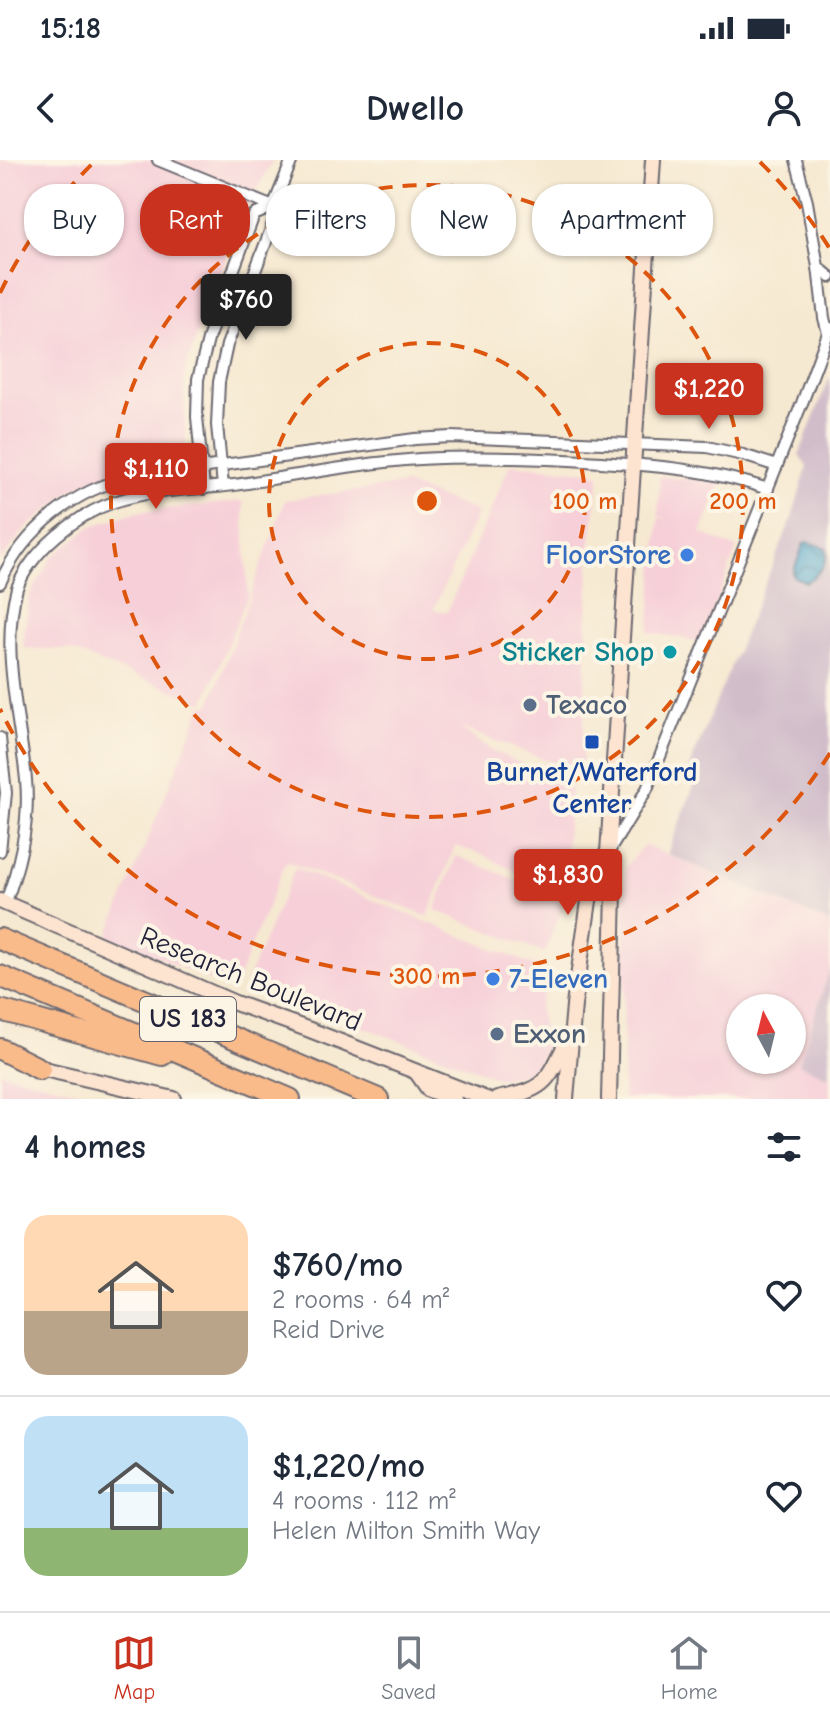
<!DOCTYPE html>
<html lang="en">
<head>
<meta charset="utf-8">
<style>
  :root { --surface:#fff; --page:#f2f2f3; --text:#1f2937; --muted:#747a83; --line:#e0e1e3; --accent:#c8321e }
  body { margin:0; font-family:"Comic Neue",sans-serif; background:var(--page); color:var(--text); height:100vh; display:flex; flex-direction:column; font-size:30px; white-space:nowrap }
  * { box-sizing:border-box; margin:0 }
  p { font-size:26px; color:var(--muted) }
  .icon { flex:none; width:44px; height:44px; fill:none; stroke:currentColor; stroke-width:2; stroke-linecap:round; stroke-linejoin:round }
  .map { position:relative; height:939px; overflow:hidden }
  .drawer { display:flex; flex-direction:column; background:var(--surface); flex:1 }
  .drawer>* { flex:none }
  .top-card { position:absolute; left:24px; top:24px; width:782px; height:72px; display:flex; gap:16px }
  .needle { width:52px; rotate:353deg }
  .fabs { position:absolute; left:726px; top:834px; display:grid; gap:16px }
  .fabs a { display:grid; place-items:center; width:80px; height:80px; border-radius:50%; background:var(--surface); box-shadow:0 2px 6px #0004; font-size:40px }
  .price { position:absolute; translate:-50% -68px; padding:0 18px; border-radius:8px; background:var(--accent); color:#fff; font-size:26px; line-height:52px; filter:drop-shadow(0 2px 4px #0008) }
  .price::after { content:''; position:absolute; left:50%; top:48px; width:24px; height:18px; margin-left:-12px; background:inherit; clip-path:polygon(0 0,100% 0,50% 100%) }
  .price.on { background:#222; color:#fff }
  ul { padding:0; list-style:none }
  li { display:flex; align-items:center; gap:24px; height:200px; padding:0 24px }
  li+li { border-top:2px solid var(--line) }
  li span { display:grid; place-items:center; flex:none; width:224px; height:160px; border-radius:24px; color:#555 }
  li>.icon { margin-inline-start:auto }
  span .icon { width:96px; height:96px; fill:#fffc; stroke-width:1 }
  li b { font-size:34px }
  h2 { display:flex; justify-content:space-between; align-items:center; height:96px; padding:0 24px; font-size:34px }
  .tag { padding:0 28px; border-radius:32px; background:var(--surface); box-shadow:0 2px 6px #0004; font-size:28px; line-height:72px }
  .tag.on { background:var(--accent); color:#fff }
  .status { display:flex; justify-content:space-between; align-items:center; height:56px; padding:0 40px; background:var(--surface); direction:ltr }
  .status svg { height:22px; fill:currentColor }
  header { display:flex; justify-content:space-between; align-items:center; height:104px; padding:0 24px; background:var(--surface); font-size:36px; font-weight:700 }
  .dock { display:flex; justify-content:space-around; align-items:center; height:112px; border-top:2px solid var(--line); background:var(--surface); font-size:22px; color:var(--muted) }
  .dock a { display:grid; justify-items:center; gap:4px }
  .dock .on { color:var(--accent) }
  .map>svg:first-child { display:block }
  .built { fill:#f6cfd8; fill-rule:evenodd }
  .industrial { fill:#d1bdca }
  .water { fill:url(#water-waves); stroke:#3a6484; stroke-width:2 }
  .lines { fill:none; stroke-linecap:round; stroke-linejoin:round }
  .minor-casing { stroke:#6c6870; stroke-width:14 }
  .secondary-casing { stroke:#6c6870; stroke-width:18 }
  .motorway-casing { stroke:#6c6870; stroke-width:24 }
  .minor { stroke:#fff; stroke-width:10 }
  .secondary { stroke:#fde4d1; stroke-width:14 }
  .motorway { stroke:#fabb8b; stroke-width:20 }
  .ring { fill:none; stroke:#de560e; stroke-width:4; stroke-dasharray:14 10 }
  .shop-dot { fill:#3f7fe0; stroke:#fcf5e5; stroke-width:3 }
  .culture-dot { fill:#0f9aa8; stroke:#fcf5e5; stroke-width:3 }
  .service-dot { fill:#5c6f8a; stroke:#fcf5e5; stroke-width:3 }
  .transit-dot { fill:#1a4fb4; stroke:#fcf5e5; stroke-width:3 }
  .labels { text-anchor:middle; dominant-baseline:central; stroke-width:8; stroke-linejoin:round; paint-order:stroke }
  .shield { fill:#fcf5e5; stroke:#63616e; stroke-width:2 }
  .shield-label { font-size:26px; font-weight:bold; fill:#22223b }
  .shop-label { font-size:28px; font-weight:bold; fill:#366cbe; stroke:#fcf5e5; text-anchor:end }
  .culture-label { font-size:28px; font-weight:bold; fill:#0d838f; stroke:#fcf5e5; text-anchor:end }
  .service-label { font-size:28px; font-weight:bold; fill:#4e5e75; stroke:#fcf5e5; text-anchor:start }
  .transit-label { font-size:28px; font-weight:bold; fill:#164399; stroke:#fcf5e5 }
  .street-label { font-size:28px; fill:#22223b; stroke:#fcf5e5 }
  .centre { fill:#de560e; stroke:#fcf5e5; stroke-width:4 }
  .ring-label { font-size:24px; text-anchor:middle; font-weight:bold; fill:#de560e; stroke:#fcf5e5; stroke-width:8; stroke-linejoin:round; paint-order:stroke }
</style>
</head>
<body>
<div class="status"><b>15:18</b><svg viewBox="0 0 49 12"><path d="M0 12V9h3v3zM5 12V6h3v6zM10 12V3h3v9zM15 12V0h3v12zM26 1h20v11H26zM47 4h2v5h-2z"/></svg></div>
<header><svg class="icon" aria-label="back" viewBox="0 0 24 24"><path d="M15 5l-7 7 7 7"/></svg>Dwello<svg class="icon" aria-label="person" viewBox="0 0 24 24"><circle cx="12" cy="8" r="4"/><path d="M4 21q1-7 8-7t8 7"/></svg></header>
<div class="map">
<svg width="830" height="939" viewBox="0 0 830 939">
  <defs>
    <pattern id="water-waves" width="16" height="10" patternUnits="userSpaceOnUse" patternTransform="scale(2)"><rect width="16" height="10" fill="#51a6cd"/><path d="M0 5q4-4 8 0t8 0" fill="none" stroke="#4387a8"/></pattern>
  </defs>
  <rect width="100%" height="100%" fill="#fcf5e5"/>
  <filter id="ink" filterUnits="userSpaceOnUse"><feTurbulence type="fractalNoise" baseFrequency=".0125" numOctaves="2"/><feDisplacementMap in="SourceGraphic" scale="16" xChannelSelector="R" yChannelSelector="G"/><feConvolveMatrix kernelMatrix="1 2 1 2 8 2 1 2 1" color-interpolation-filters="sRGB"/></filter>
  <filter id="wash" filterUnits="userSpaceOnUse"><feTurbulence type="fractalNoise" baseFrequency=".006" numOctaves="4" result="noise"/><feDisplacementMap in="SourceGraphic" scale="32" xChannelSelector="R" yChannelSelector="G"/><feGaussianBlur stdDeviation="1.8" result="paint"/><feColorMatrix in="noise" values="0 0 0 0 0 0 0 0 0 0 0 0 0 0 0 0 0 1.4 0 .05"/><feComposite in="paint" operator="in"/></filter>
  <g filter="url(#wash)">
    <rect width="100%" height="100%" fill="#f6e9d1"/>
    <!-- built -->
    <g class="built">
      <polygon points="0,0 273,0 244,55 203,155 184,214 186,298 139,300 73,329 26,368 0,401"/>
      <polygon points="510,304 589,311 600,315 590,387 582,614 459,567 491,590 571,627 563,726 533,721 484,695 455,686 428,757 286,701 234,828 222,825 108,776 202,546 210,545 285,340 405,324 478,352 433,450 447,452"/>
      <polygon points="660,316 721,323 701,373 737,388 701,482 649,472 659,357 668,359 658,355"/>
      <polygon points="243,341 248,435 204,543 70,490 23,488 29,437 52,397 92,366 136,352"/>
      <path d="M 644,685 L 830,763 L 830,809 L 799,904 L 830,917 L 830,939 L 623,939 L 625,707 ZM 740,848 L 792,848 L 792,900 L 740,900 Z"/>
      <polygon points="456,696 565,739 545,793 435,750"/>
      <polygon points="295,708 550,812 539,848 547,889 530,913 499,918 246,823"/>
      <polygon points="0,912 39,922 113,939 0,939"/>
    </g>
    <!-- industrial -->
    <g class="industrial">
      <polygon points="830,216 830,763 667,694 698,616 688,610 792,358 807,307 799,295"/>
      <polygon points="830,809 830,917 799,904"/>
    </g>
    <!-- water -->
    <path class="water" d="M 808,382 L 826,388 C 829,403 818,415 806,422 L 794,417 L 793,413 L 804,383 Z"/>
  </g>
  <g filter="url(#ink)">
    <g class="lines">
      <defs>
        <g id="minor">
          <polyline points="158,0 273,47"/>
          <polyline points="796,0 807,42 818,107 830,117"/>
          <polyline points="818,107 824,158 828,173"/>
          <polyline points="223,326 217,265 219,222 227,185 274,61 273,47 292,0"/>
          <polyline points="204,329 197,257 198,219 209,176 254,55 273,47"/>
          <path d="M 0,423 C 24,369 76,328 133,317 L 415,279 L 451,277 L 707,287 L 743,295 L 777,306"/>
          <polyline points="0,578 6,633 0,691"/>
          <polyline points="611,688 647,629 802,243 830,168"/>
          <path d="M 5,744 C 20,705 30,662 26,620 C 20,558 0,489 17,428 C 32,390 76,355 114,342 C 152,329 195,330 234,325 C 296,316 358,303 420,299 C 481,296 541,298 601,302 C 661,306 711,310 768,329"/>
        </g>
        <g id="secondary">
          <polyline points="0,741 235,843 310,870 486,939"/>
          <polyline points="31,906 174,939"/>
          <polyline points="417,913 429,930 454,939"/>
          <path d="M 497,939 C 545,929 546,925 567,881"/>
          <polyline points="566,939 574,845 591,727 607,693"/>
          <polyline points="609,939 614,730 608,693 653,0"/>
        </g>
        <g id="motorway">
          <polyline points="0,779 378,939"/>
          <polyline points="0,816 290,939"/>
          <polyline points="0,850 162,895"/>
          <polyline points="0,889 40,909"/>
        </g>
      </defs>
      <!-- minor casing -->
      <use href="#minor" class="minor-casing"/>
      <!-- secondary casing -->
      <use href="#secondary" class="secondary-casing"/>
      <!-- motorway casing -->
      <use href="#motorway" class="motorway-casing"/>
      <!-- minor -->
      <use href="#minor" class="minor"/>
      <!-- secondary -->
      <use href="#secondary" class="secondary"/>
      <!-- motorway -->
      <use href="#motorway" class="motorway"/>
    </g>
  </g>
  <!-- distance rings -->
  <g class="ring">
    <circle cx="427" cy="341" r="158"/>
    <circle cx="427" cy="341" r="316"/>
    <path d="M830 593A475 475 0 0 1 0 549M0 133A475 475 0 0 1 94 2M760 2A475 475 0 0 1 830 89"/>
  </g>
  <!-- markers -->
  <g class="shop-dot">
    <circle cx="687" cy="395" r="8"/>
    <circle cx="493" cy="819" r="8"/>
  </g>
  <circle class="culture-dot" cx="670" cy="492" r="8"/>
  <g class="service-dot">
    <circle cx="530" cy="545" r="8"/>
    <circle cx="497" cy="874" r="8"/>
  </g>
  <rect class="transit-dot" x="584" y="574" width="16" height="16" rx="4"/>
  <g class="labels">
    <!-- shield labels -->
    <rect class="shield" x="140" y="837" width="96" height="44" rx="6"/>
    <g class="shield-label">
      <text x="188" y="859">US 183</text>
    </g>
    <!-- shop labels -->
    <g class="shop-label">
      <text x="671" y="395">FloorStore</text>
      <text x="509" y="819" text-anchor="start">7-Eleven</text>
    </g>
    <!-- culture labels -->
    <g class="culture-label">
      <text x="654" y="492">Sticker Shop</text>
    </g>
    <!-- service labels -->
    <g class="service-label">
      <text x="546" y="545">Texaco</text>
      <text x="513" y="874">Exxon</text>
    </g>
    <!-- transit labels -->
    <g class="transit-label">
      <text x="592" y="612">Burnet/Waterford<tspan x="592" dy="32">Center</tspan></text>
    </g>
    <!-- street labels -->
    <g class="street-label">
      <text transform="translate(251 819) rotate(22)">Research Boulevard</text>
    </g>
  </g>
  <circle cx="427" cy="341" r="12" class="centre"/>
  <g class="ring-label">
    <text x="585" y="349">100 m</text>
    <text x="743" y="349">200 m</text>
    <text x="427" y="824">300 m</text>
  </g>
</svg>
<div class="fabs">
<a><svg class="needle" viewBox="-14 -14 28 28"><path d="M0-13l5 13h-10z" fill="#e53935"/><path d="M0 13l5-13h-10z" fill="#747a83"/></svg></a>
</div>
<b class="price on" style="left:246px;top:182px">$760</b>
<b class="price" style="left:709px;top:271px">$1,220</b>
<b class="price" style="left:156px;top:351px">$1,110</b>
<b class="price" style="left:568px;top:757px">$1,830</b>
<div class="top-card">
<a class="tag">Buy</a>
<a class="tag on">Rent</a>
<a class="tag">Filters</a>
<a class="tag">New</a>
<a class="tag">Apartment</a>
</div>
</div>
<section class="drawer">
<h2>4 homes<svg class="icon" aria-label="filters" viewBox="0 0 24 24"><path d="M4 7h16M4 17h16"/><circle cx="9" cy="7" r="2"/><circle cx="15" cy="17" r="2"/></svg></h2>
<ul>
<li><span style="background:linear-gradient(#ffd9b3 60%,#b9a48a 0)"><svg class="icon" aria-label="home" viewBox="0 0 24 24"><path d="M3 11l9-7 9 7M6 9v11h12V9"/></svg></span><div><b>$760/mo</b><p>2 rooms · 64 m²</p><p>Reid Drive</p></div><svg class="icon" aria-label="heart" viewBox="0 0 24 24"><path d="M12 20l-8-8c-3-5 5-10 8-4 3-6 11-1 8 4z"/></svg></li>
<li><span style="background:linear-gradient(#bfe0f5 70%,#8fb573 0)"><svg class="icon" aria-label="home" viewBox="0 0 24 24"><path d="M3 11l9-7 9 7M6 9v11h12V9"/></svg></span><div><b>$1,220/mo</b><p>4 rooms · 112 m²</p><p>Helen Milton Smith Way</p></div><svg class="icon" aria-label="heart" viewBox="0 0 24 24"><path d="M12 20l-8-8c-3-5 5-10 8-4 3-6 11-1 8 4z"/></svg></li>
</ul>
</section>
<nav class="dock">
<a class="on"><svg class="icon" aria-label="map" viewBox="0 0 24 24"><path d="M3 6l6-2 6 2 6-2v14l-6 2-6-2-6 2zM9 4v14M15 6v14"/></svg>Map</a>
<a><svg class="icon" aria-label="saved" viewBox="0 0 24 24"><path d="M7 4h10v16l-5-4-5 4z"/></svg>Saved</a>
<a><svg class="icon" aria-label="home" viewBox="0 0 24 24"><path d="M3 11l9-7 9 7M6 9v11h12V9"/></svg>Home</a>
</nav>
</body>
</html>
